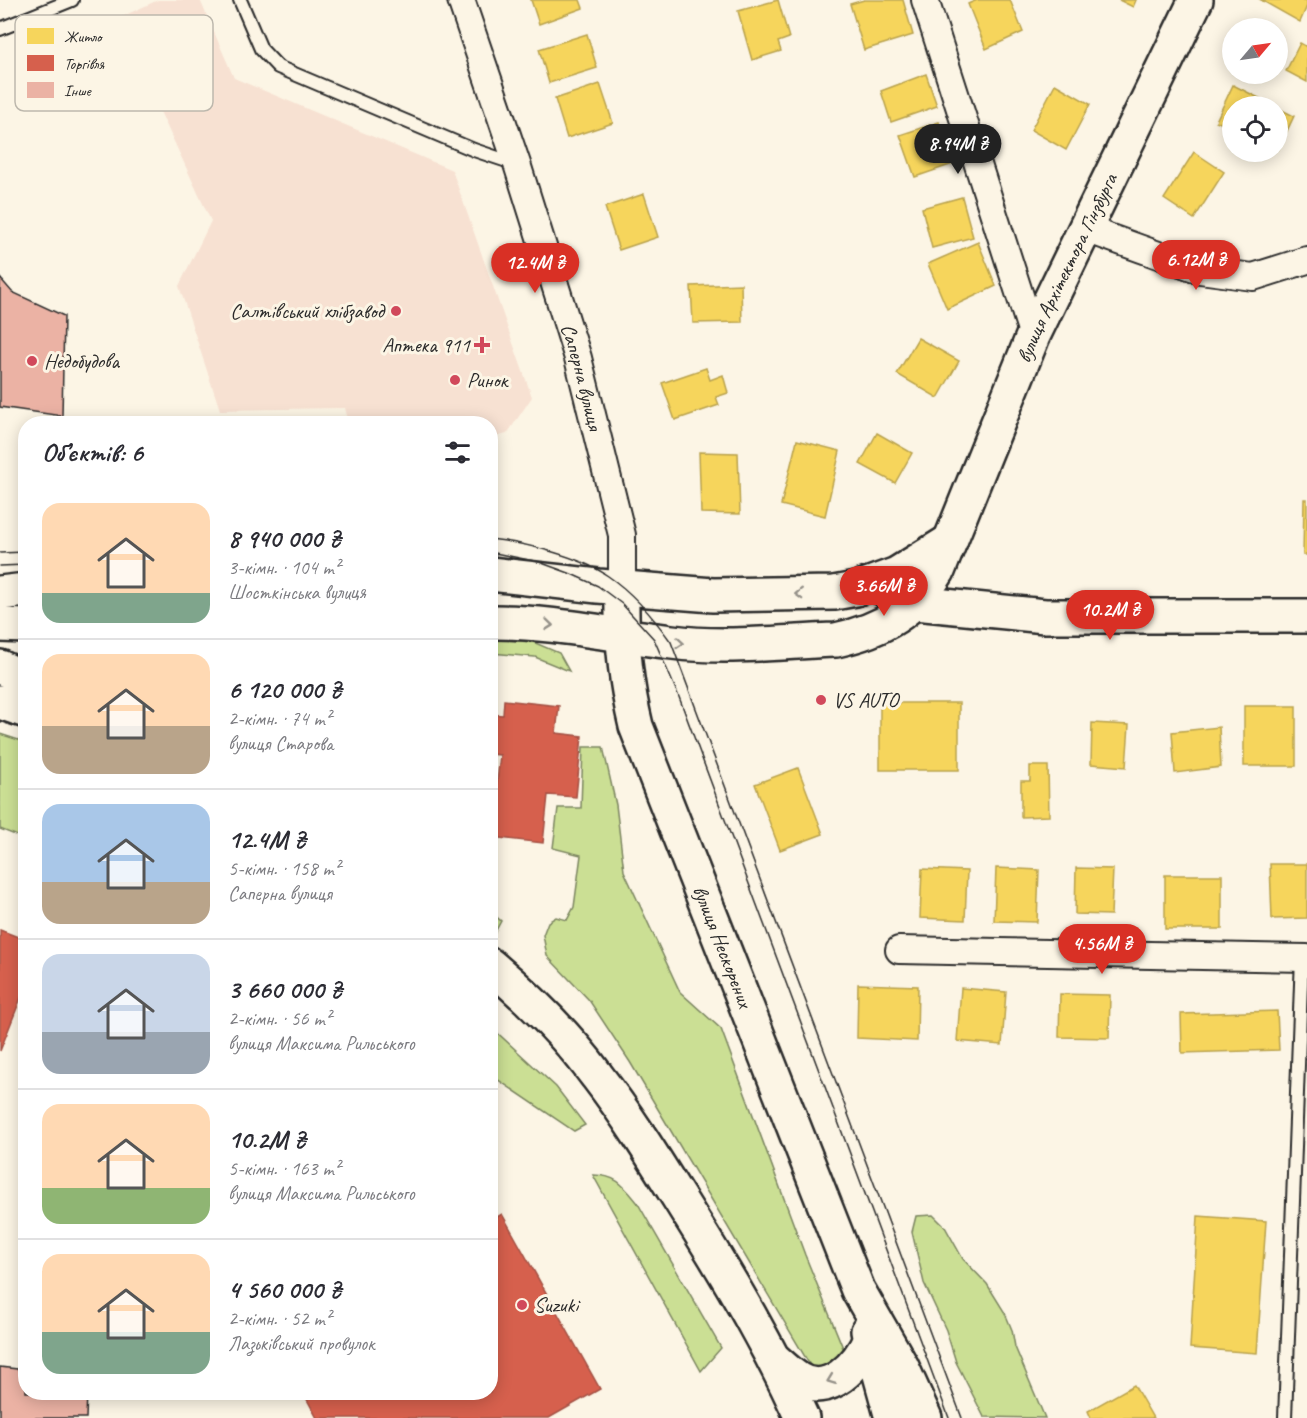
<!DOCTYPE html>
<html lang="uk">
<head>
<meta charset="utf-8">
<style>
  :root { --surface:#fff; --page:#f2f2f3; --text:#2b2b33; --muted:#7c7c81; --line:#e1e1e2; --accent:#d93025 }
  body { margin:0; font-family:Caveat,sans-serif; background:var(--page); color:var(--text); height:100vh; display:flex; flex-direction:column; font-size:22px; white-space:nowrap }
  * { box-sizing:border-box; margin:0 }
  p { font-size:20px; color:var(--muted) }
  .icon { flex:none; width:33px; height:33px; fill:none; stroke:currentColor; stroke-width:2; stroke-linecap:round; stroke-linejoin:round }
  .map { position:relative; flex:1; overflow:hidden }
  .drawer { position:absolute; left:18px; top:416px; width:480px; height:984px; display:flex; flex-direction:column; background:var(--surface); border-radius:24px; box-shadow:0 3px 15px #0003 }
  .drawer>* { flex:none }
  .needle { width:39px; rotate:61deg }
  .fabs { position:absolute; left:1222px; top:18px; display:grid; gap:12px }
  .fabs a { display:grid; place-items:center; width:66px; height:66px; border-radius:50%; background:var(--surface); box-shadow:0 3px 15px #0003; font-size:30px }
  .price { position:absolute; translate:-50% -51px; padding:0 14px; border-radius:21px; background:var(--accent); color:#fff; font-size:20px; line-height:39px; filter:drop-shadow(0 2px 3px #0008) }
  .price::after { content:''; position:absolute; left:50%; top:36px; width:18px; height:14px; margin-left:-9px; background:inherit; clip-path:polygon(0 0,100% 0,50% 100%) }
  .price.current { background:#222; color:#fff }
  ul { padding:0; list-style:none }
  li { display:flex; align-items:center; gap:18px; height:150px; padding:0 24px }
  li+li { border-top:2px solid var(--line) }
  li span { display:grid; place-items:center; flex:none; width:168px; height:120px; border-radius:18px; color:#555 }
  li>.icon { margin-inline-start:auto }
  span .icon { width:72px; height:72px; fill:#fffc; stroke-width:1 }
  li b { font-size:26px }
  h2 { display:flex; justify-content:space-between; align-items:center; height:72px; padding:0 24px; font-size:26px }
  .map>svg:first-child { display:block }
  .built { fill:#f7e1d2 }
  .green { fill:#cbdf94; stroke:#7b8560; stroke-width:1.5 }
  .homes { fill:#f6d55c; stroke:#b9a24d; stroke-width:1.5 }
  .shops { fill:#d6604d; stroke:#a35043; stroke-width:1.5 }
  .building { fill:#ebb2a4; stroke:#2b2b2b; stroke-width:1.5 }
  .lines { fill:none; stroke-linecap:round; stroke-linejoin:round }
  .service-casing { stroke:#2b2b2b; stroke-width:16 }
  .minor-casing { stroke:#2b2b2b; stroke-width:30 }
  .secondary-casing { stroke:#2b2b2b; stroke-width:38 }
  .primary-casing { stroke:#2b2b2b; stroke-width:38 }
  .service { stroke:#fcf5e5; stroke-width:12 }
  .minor { stroke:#fcf5e5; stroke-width:26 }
  .secondary { stroke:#fcf5e5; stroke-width:33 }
  .primary { stroke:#fcf5e5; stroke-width:33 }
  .tram { stroke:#2b2b2b; stroke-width:1.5 }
  .oneway { stroke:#949088 }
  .poi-dot { fill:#d1495b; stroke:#fcf5e5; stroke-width:2 }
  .labels { text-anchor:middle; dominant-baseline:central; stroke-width:6; stroke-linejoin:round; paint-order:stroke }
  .street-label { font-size:21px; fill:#2b2b2b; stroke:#fcf5e5 }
  .poi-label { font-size:21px; fill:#2b2b2b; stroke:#fcf5e5; text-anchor:start }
  .key { fill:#fcf5e5; stroke:#bdb8ad; stroke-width:1.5 }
  .key-label { font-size:16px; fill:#2b2b2b }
</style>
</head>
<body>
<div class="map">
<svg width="1307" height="1418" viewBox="0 0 1307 1418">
  <rect width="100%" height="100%" fill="#fcf5e5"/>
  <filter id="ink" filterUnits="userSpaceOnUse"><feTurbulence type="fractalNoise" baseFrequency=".0167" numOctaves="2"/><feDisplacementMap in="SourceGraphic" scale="12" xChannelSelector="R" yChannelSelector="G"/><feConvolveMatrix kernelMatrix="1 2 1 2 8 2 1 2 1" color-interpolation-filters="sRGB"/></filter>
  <g filter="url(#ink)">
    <!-- built -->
    <polygon class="built" points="158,0 200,0 234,78 452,170 532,397 507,434 491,438 490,423 349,423 345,408 220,410 179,286 211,221 117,19"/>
    <!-- green -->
    <g class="green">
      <polygon points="491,639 533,642 559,653 569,671 535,657 491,653"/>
      <polygon points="0,734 25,742 25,839 0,829"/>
      <polygon points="583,747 603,747 616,805 624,871 680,992 721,1029 805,1255 843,1348 843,1359 823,1372 811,1367 630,1062 589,1000 547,956 543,935 548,922 556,917 567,920 574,907 581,855 553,848 558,808 581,808"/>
      <polygon points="490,911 501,921 494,934 491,931"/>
      <polygon points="490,1026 556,1087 585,1125 574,1131 491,1075"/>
      <path d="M 593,1175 C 616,1175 623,1185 637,1202 L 721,1348 L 701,1371 Z"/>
      <polygon points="933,1215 945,1227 963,1259 987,1284 1005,1313 1012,1330 1015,1347 1045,1418 984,1417 956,1362 946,1330 924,1283 912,1232 916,1216"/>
    </g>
    <!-- homes -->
    <g class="homes">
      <polygon points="531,0 580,0 583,8 539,24"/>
      <polygon points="778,0 789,38 778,42 781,51 752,60 738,11"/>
      <polygon points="864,0 903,0 913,35 864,50 850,4"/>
      <polygon points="977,0 1010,0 1023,32 986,49 968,4"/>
      <polygon points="1119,0 1136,0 1133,7"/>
      <polygon points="1261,0 1307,0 1307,6 1300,22"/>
      <polygon points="587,34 597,68 549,83 539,49"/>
      <polygon points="1300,43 1307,47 1307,82 1286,71"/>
      <polygon points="926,74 937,106 891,122 881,91"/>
      <polygon points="600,84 613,123 567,138 555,99"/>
      <polygon points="1055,84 1090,104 1066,150 1031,130"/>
      <polygon points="1233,85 1275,106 1233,106 1233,129 1216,121"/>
      <polygon points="1278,108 1294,116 1278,150"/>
      <polygon points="939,122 953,164 915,177 900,135"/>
      <polygon points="1194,152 1224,172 1194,219 1164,199"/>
      <polygon points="644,194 658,237 619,250 605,207"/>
      <polygon points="962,197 973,237 932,248 922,208"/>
      <polygon points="978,242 996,286 947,309 928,264"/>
      <polygon points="741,284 742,322 693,323 691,286"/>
      <polygon points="918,338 959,361 938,398 897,374"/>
      <polygon points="706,368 710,380 723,375 728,393 716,397 719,405 675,420 662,383"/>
      <polygon points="877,433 912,453 895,483 860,464"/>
      <polygon points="797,440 840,451 825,516 781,505"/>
      <polygon points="699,452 738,453 740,514 701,513"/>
      <polygon points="1304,499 1307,499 1307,555 1303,555"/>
      <rect x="880" y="703" width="79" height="67"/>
      <rect x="1244" y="706" width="52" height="60"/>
      <polygon points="1092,723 1129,725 1126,767 1091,764"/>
      <polygon points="1219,727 1221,767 1175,773 1172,732"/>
      <polygon points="1030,766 1048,766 1049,816 1021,817 1021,781 1030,781"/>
      <polygon points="798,768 823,834 780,850 755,784"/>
      <polygon points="1270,864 1307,864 1307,918 1272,919"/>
      <polygon points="996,868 1039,870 1037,922 994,921"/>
      <polygon points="1076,868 1113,869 1111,915 1075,914"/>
      <polygon points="922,869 967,871 965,920 920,918"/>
      <rect x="1165" y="875" width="57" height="54"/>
      <polygon points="858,984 918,986 917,1041 857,1038"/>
      <polygon points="961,988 1006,992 1002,1045 957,1041"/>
      <polygon points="1060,994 1110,995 1109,1038 1059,1037"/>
      <polygon points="1277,1011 1279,1050 1182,1053 1181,1014"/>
      <polygon points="1198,1216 1266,1221 1257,1353 1190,1348"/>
      <polygon points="1134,1385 1153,1418 1091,1418 1088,1411"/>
    </g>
    <!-- shops -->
    <g class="shops">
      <polygon points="504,700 559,706 556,733 582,736 576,797 548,795 543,843 491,837 500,755 490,754 490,714 503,715"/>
      <polygon points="0,930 26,940 26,985 0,1051"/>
      <polygon points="502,1214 600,1389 549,1418 317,1418 303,1392 490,1392 490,1221"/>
    </g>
    <!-- building -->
    <g class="building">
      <polygon points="0,278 12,292 64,316 62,416 0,407"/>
      <polygon points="0,1367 26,1370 26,1392 87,1392 86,1418 0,1418"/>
    </g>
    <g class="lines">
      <defs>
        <g id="service">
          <polyline points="240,0 261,49 278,67 474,150 516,164"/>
          <polyline points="0,29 72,0"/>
          <polyline points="1285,1418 1302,957"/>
        </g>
        <g id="minor">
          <path id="s1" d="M 461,0 L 517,164 L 578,358 L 622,535 L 622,588"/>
          <polyline points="925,0 1033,336"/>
          <polyline points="1086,229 1200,270 1253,277 1307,260"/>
          <polyline points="899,950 1307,958"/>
        </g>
        <polyline id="secondary" points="873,584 915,603 1045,616 1307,616"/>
        <g id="primary">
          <polyline points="490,574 598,586 713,595 834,593 856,589 897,574 950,541"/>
          <path id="s2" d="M 622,588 C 621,634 625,681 636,726 L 858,1290 L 902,1367 L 925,1418"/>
          <polyline points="0,593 26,590"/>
          <path id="s3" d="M 490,622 C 551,621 612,635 672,642 C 726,649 782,642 836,640 C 883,630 914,611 938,571 L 1033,336 L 1196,0"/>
          <polyline points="0,625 26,626"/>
          <polyline points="0,667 26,679"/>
          <polyline points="0,702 26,711"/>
          <path d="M 490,965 C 529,998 567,1035 597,1076 C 631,1120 660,1168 690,1216 C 732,1283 769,1346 802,1418"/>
          <polyline points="868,1331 892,1418"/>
          <path d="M 776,1361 C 783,1367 790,1374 798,1379 C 828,1399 859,1364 870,1339"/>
        </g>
      </defs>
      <!-- service casing -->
      <use href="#service" class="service-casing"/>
      <!-- minor casing -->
      <use href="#minor" class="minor-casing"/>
      <!-- secondary casing -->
      <use href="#secondary" class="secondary-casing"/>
      <!-- primary casing -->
      <use href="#primary" class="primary-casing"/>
      <!-- service -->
      <use href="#service" class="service"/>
      <!-- minor -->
      <use href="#minor" class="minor"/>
      <!-- secondary -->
      <use href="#secondary" class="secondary"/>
      <!-- primary -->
      <use href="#primary" class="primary"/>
      <!-- tram -->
      <g class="tram">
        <path d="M 490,539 C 525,543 579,556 608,576 C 633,593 654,618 671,642 L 962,1418"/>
        <polyline points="490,552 539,562 569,573 598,586 622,604 654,639 679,697 949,1418"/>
        <polyline points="0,553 26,552"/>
        <polyline points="0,566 26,565"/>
      </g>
    </g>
    <!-- one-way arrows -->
    <defs><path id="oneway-chevron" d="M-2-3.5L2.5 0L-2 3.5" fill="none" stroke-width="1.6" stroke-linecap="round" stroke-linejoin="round" transform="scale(1.5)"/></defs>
    <g class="oneway">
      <use href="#oneway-chevron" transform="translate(799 594) rotate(178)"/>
      <use href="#oneway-chevron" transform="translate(549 625) rotate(6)"/>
      <use href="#oneway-chevron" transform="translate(680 643) rotate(5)"/>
      <use href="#oneway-chevron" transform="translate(831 1380) rotate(159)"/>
    </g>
  </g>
  <!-- markers -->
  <g class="poi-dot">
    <circle cx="396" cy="311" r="6"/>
    <path d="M479 336h6v6h6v6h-6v6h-6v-6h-6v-6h6z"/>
    <circle cx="32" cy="361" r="6"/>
    <circle cx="455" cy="380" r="6"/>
    <circle cx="821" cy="700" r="6"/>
    <circle cx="522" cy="1305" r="6"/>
  </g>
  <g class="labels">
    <!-- street labels -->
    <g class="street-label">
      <text stroke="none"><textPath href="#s3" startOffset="804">вулиця Архітектора Гінзбурга</textPath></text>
      <text stroke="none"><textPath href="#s1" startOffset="396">Саперна вулиця</textPath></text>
      <text stroke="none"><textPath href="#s2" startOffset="376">вулиця Нескорених</textPath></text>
    </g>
    <!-- poi labels -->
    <g class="poi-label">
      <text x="384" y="311" text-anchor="end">Салтівський хлібзавод</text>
      <text x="470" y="345" text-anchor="end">Аптека 911</text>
      <text x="44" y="361">Недобудова</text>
      <text x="467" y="380">Ринок</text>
      <text x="833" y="700">VS AUTO</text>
      <text x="534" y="1305">Suzuki</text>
    </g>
  </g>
  <!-- legend -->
  <rect x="15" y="15" width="198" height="96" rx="9" class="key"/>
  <rect x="27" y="28" width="27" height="16" fill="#f6d55c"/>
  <rect x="27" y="55" width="27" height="16" fill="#d6604d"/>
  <rect x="27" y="82" width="27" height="16" fill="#ebb2a4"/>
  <g class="key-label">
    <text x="64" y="42">Житло</text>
    <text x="64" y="69">Торгівля</text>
    <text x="64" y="96">Інше</text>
  </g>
</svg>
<div class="fabs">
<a><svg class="needle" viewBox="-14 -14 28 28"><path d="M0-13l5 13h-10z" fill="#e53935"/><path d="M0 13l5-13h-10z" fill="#7c7c81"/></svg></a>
<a><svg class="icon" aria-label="locate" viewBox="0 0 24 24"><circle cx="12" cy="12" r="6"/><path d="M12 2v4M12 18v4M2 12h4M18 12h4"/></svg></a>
</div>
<b class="price current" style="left:958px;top:175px">8.94M ₴</b>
<b class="price" style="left:1196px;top:291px">6.12M ₴</b>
<b class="price" style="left:535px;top:294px">12.4M ₴</b>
<b class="price" style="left:884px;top:617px">3.66M ₴</b>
<b class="price" style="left:1110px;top:641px">10.2M ₴</b>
<b class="price" style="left:1102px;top:975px">4.56M ₴</b>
<section class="drawer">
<h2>Об’єктів: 6<svg class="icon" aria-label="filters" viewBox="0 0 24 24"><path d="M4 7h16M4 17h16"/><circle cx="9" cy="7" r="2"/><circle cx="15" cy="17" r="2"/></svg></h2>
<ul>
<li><span style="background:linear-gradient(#ffd9b3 75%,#7fa58c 0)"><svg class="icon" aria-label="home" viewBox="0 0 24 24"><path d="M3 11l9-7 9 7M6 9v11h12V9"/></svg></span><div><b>8 940 000 ₴</b><p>3-кімн. · 104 m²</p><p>Шосткінська вулиця</p></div></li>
<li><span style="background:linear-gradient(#ffd9b3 60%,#b9a48a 0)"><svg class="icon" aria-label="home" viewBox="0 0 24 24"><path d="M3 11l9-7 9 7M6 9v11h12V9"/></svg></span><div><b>6 120 000 ₴</b><p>2-кімн. · 74 m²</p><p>вулиця Старова</p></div></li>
<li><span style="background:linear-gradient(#a9c7e8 65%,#b9a48a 0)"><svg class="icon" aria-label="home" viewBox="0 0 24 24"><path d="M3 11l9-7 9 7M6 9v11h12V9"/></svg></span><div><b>12.4M ₴</b><p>5-кімн. · 158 m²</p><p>Саперна вулиця</p></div></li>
<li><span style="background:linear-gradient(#c9d6e8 65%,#9aa5b1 0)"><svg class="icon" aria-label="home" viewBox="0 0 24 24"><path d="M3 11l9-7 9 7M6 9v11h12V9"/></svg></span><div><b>3 660 000 ₴</b><p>2-кімн. · 56 m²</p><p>вулиця Максима Рильського</p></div></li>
<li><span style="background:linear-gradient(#ffd9b3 70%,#8fb573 0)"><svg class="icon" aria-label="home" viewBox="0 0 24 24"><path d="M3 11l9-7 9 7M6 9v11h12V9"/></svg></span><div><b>10.2M ₴</b><p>5-кімн. · 163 m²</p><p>вулиця Максима Рильського</p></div></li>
<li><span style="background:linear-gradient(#ffd9b3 65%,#7fa58c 0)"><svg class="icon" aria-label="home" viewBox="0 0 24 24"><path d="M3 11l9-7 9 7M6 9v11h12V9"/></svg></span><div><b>4 560 000 ₴</b><p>2-кімн. · 52 m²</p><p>Лазьківський провулок</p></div></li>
</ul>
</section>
</div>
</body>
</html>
